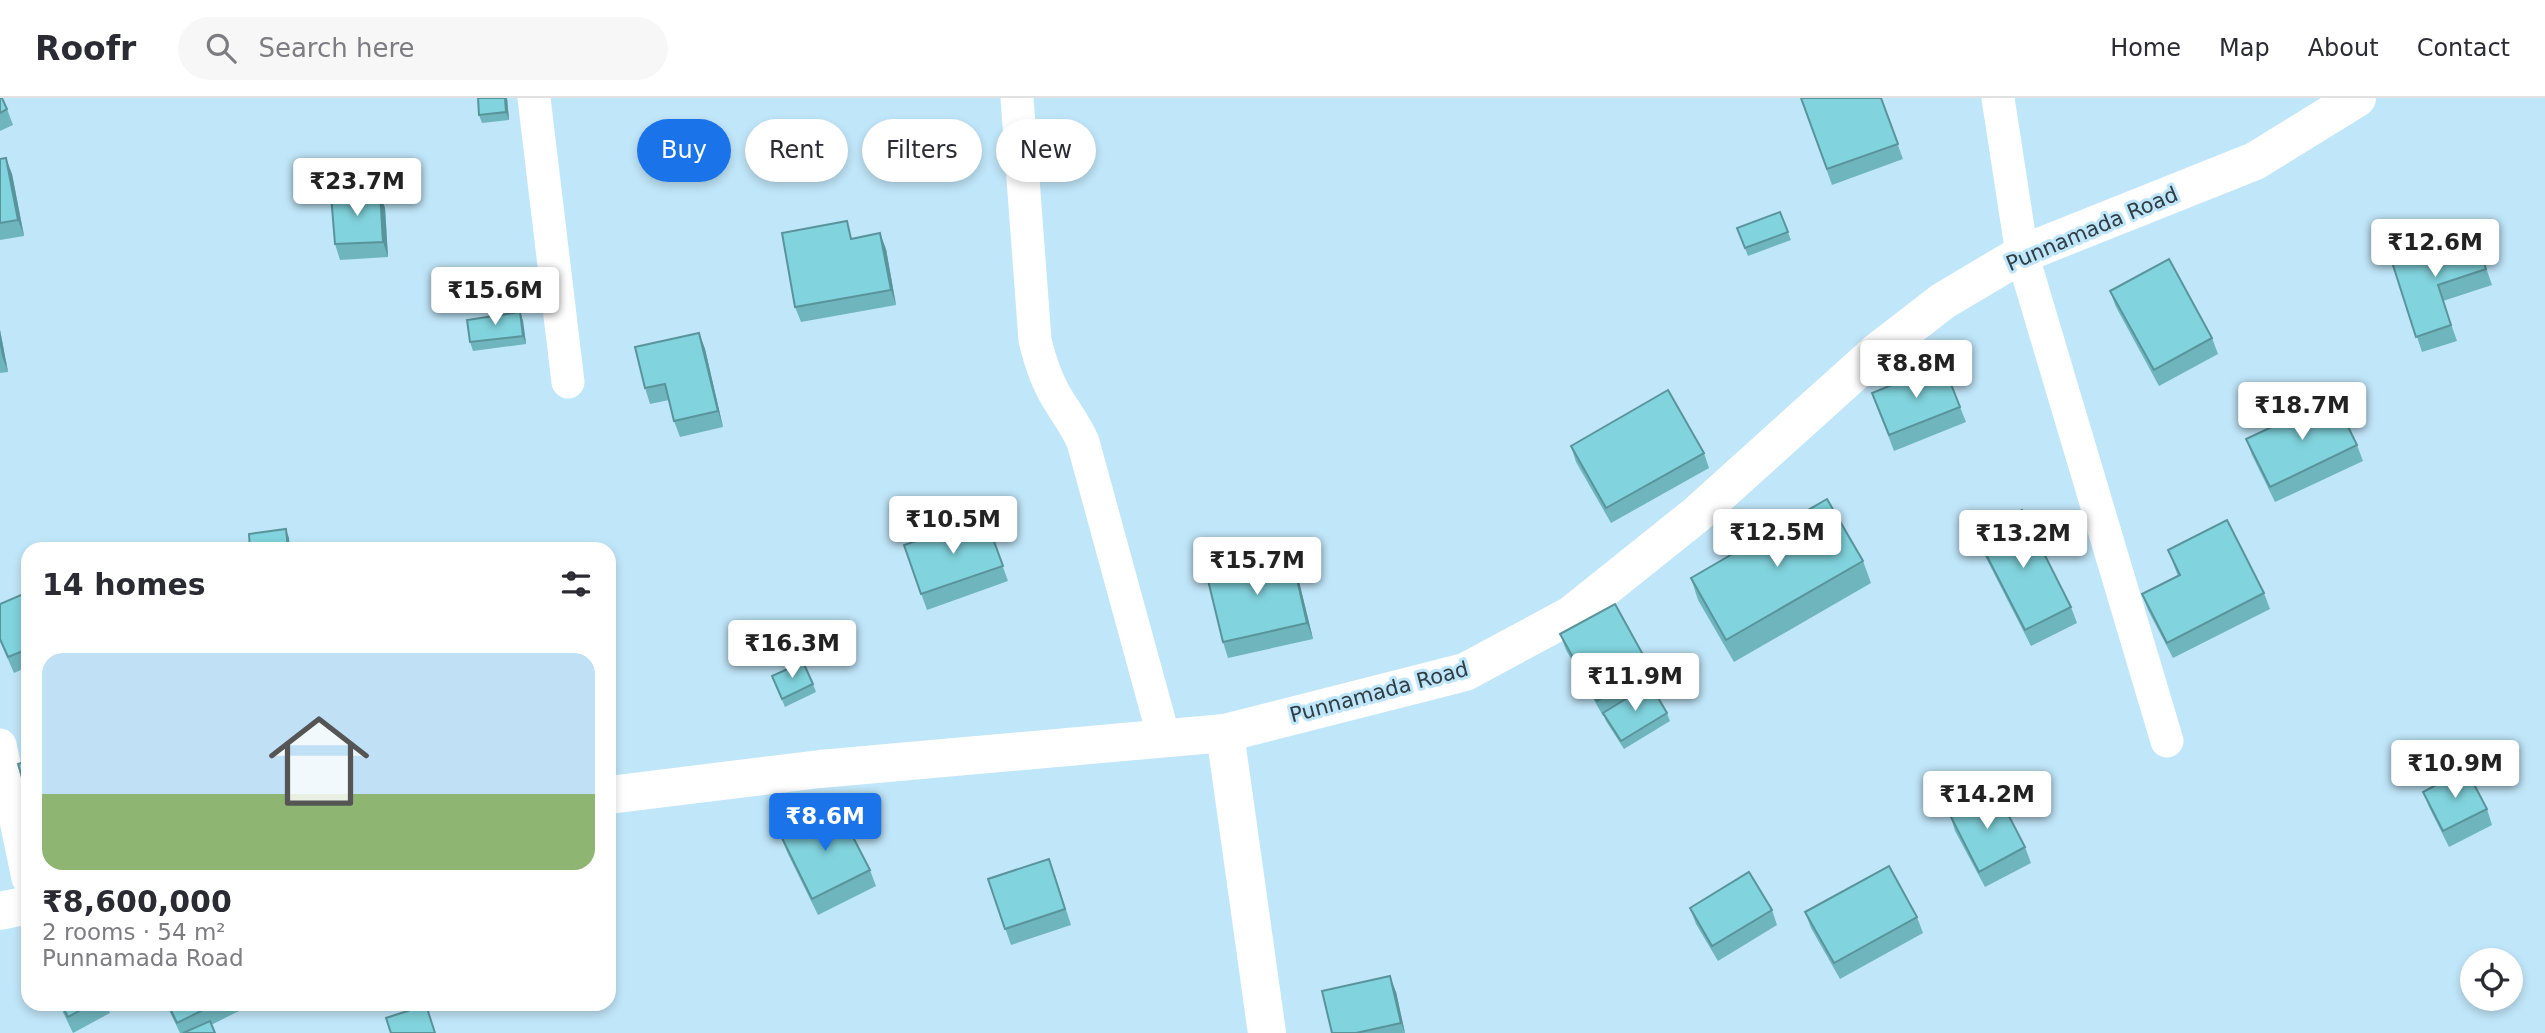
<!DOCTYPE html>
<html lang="en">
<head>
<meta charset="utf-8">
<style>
  :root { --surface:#fff; --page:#f7f7f7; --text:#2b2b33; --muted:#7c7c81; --line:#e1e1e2; --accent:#1a73e8 }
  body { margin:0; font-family:"DejaVu Sans",sans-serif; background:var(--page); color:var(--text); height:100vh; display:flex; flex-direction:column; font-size:26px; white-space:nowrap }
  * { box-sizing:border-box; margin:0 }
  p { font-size:23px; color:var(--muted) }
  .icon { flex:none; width:38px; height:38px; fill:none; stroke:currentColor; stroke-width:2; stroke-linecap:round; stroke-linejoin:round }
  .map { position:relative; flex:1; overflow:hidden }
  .drawer { position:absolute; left:21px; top:444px; width:595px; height:469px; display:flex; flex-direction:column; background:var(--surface); border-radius:21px; box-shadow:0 4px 10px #0003 }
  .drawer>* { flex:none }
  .guide { position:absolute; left:637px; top:21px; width:665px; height:63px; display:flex; gap:14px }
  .tools { position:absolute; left:2460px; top:850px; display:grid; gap:14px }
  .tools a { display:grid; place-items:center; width:63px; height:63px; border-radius:50%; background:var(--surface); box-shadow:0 4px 10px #0003; font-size:35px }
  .price { position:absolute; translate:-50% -60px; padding:0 16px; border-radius:7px; background:#fff; color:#222; font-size:23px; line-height:46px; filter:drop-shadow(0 2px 4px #0008) }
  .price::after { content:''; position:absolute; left:50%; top:42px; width:21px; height:16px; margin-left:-10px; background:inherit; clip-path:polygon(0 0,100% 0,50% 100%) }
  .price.on { background:var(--accent); color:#fff }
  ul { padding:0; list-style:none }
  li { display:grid; align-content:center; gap:14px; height:371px; padding:0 21px }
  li+li { border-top:2px solid var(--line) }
  li span { display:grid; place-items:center; height:217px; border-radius:21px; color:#555 }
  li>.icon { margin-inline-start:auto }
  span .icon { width:126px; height:126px; fill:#fffc; stroke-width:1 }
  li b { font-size:30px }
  h2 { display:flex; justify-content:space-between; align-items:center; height:84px; padding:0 21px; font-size:30px }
  .tag { padding:0 24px; border-radius:32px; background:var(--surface); box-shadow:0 4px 10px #0003; font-size:24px; line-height:63px }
  .tag.on { background:var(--accent); color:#fff }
  header { display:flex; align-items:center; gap:42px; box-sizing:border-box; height:98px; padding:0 35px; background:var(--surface); border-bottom:2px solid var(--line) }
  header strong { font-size:33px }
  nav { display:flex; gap:38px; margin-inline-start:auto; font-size:24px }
  .search { width:490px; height:63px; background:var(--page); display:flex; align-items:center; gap:18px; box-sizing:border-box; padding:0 24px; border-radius:38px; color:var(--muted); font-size:26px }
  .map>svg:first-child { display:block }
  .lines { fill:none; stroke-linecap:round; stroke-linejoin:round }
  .street { stroke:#fff; stroke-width:33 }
  .secondary { stroke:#fff; stroke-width:38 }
  .wall { fill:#6fb5be }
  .shaded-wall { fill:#5a949b }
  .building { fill:#81d3dd; stroke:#5a949b; stroke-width:2 }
  .labels { text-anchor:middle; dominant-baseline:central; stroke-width:6; stroke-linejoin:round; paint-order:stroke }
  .street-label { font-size:21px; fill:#2f3e45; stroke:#c0e6f9 }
</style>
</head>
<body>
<header>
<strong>Roofr</strong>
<div class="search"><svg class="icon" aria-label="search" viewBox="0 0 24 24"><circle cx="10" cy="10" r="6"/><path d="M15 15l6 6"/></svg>Search here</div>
<nav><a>Home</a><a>Map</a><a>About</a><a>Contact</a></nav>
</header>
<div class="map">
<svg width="2545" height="935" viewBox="0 0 2545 935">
  <rect width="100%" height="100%" fill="#c0e6f9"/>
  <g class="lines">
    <!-- street -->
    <g class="street">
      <polyline points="534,0 568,284"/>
      <path d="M 1017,0 L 1035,242 C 1040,263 1046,282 1057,300 C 1066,315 1076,328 1083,344 L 1164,640"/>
      <polyline points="1998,0 2022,156 2167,643"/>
      <polyline points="0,647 28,780"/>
    </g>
    <!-- secondary -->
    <g class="secondary">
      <polyline points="1225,635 1267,935"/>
      <polyline points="609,697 820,671 1225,635 1465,574 1571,517 1696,417 1877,254 1943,203 2022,156 2255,63 2357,0"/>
      <polyline points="0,813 28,807"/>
    </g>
  </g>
  <!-- wall -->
  <g class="wall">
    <polygon points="0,0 7,11 13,27 0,33"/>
    <polygon points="478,0 507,0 509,22 482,25 479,17"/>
    <polygon points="1801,0 1881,0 1903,61 1832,87"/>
    <polygon points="0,61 12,76 24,138 0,142"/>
    <polygon points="385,110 388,159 340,162 335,146"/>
    <polygon points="1780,114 1791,142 1748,158 1737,130"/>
    <polygon points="2474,135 2492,187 2443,203 2457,243 2422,254 2391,161"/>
    <polygon points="853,140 886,151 896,207 801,224 795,209"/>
    <polygon points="2110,193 2212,240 2218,256 2159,288 2116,209"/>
    <polygon points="520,214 523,223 526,246 473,253 470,244"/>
    <polygon points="0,232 8,274 0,275"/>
    <polygon points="699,235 705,251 723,329 680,339 674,323 669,302 650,306 645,290"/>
    <polygon points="1872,295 1960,309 1966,324 1894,353"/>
    <polygon points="2246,341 2357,347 2363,363 2275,404 2252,357"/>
    <polygon points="1571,348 1704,355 1709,370 1611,425 1576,364"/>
    <polygon points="985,419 1008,483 927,512 904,447"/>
    <polygon points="1975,435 2071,509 2077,525 2031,548 1981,450"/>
    <polygon points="2168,452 2264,495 2270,511 2173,560 2148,512 2142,496 2178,478"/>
    <polygon points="1863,463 1871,485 1734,564 1698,502 1691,480"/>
    <polygon points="1296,471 1313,541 1228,560 1223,544"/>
    <polygon points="28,494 28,569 14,575 0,543 0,506"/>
    <polygon points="1560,536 1652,573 1657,589 1653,591 1667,615 1670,623 1624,651 1606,623 1604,618 1603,618 1566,552"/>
    <polygon points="772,578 813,586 816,594 785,609"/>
    <polygon points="2423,694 2487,711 2492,727 2449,749 2429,709"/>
    <polygon points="1950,717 2025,749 2031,765 1985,789 1955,733"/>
    <polygon points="781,738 870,772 876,788 818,817 787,754"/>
    <polygon points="1055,777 1071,827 1011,847 988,781"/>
    <polygon points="1690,810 1772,812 1777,827 1718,863 1696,826"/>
    <polygon points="1805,814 1917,819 1923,835 1840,881 1811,830"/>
    <polygon points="1396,894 1405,935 1332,935"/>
    <polygon points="59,906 106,906 110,915 73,935"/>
    <polygon points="166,906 242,906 243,911 211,927 215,935 180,935"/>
  </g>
  <!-- shaded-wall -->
  <g class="shaded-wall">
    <polygon points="505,0 507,0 509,22 506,14"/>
    <polygon points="6,60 12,76 24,138 18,122"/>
    <polygon points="380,94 385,110 388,159 383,144"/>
    <polygon points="880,135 886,151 896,207 891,192"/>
    <polygon points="520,214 523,223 526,246 523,238"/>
    <polygon points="0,232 8,274 2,258 0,247"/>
    <polygon points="699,235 705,251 723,329 718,313"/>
    <polygon points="286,431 289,440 290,452 288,452"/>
    <polygon points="1291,455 1296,471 1313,541 1307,525"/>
    <polygon points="1390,878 1396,894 1405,935 1401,925"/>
  </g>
  <!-- building -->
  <g class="building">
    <polygon points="0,0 2,0 7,11 0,15"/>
    <polygon points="478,0 505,0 506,14 479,17"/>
    <polygon points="1801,0 1881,0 1898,46 1827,71"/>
    <polygon points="6,60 18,122 0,125 0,61"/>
    <polygon points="380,94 383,144 335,146 331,97"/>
    <polygon points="1780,114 1788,134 1745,150 1737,130"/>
    <polygon points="847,123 851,141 880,135 891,192 795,209 782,135"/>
    <polygon points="2474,135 2486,171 2438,187 2451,227 2416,239 2391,161"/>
    <polygon points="2169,161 2212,240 2154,272 2110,193"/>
    <polygon points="520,214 523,238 470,244 467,222"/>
    <polygon points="699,235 718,313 674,323 665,286 645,290 635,249"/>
    <polygon points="1943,266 1960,309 1889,337 1872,295"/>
    <polygon points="1668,292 1704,355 1606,410 1571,348"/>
    <polygon points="2334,300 2357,347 2270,389 2246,341"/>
    <polygon points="1827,401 1863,463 1726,542 1691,480"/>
    <polygon points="2022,412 2071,509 2025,532 1975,435"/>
    <polygon points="985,419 1003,468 921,496 904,447"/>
    <polygon points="2227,422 2264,495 2167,545 2142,496 2180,477 2168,452"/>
    <polygon points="286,431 288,452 250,452 249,436"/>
    <polygon points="1291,455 1307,525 1223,544 1206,474"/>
    <polygon points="28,494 28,551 8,559 0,541 0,506"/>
    <polygon points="1615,506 1652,573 1597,603 1560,536"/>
    <polygon points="803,564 813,586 782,601 772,578"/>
    <polygon points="1650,586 1667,615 1621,643 1603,615"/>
    <polygon points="28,663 28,700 18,666"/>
    <polygon points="2466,671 2487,711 2443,733 2423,694"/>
    <polygon points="1996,693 2025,749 1979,774 1950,717"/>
    <polygon points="838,710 870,772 812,801 781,738"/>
    <polygon points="1049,761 1065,811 1005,831 988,781"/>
    <polygon points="1889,768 1917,819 1834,865 1805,814"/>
    <polygon points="1749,774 1772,812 1712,848 1690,810"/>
    <polygon points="1390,878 1401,925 1356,935 1332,935 1322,893"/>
    <polygon points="61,906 91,906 68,919"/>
    <polygon points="168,906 215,906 177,925"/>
    <polygon points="426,907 435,935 391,935 386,920"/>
    <polygon points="210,923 215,935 183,935"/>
  </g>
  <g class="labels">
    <!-- street labels -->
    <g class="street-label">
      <text transform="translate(2092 131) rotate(-23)">Punnamada Road</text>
      <text transform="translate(1379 594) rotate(-15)">Punnamada Road</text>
    </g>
  </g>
</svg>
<div class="tools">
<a><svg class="icon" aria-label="locate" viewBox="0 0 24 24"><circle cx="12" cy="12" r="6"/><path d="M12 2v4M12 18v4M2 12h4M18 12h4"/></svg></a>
</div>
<b class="price" style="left:357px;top:120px">₹23.7M</b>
<b class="price" style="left:2435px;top:181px">₹12.6M</b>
<b class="price" style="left:495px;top:229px">₹15.6M</b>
<b class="price" style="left:1916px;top:302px">₹8.8M</b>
<b class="price" style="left:2302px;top:344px">₹18.7M</b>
<b class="price" style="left:953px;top:458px">₹10.5M</b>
<b class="price" style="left:1777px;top:471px">₹12.5M</b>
<b class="price" style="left:2023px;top:472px">₹13.2M</b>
<b class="price" style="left:1257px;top:499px">₹15.7M</b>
<b class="price" style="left:792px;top:582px">₹16.3M</b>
<b class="price" style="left:1635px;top:615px">₹11.9M</b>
<b class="price" style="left:2455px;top:702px">₹10.9M</b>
<b class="price" style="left:1987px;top:733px">₹14.2M</b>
<b class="price on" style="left:825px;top:755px">₹8.6M</b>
<div class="guide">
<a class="tag on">Buy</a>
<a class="tag">Rent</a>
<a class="tag">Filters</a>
<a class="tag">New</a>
</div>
<section class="drawer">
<h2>14 homes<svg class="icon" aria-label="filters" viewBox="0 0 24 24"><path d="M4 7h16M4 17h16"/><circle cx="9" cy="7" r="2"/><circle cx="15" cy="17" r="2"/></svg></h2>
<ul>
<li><span style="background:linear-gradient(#bfe0f5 65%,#8fb573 0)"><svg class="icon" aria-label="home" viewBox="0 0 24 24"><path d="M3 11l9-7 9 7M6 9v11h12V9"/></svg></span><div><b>₹8,600,000</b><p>2 rooms · 54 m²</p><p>Punnamada Road</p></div></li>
</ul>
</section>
</div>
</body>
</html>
